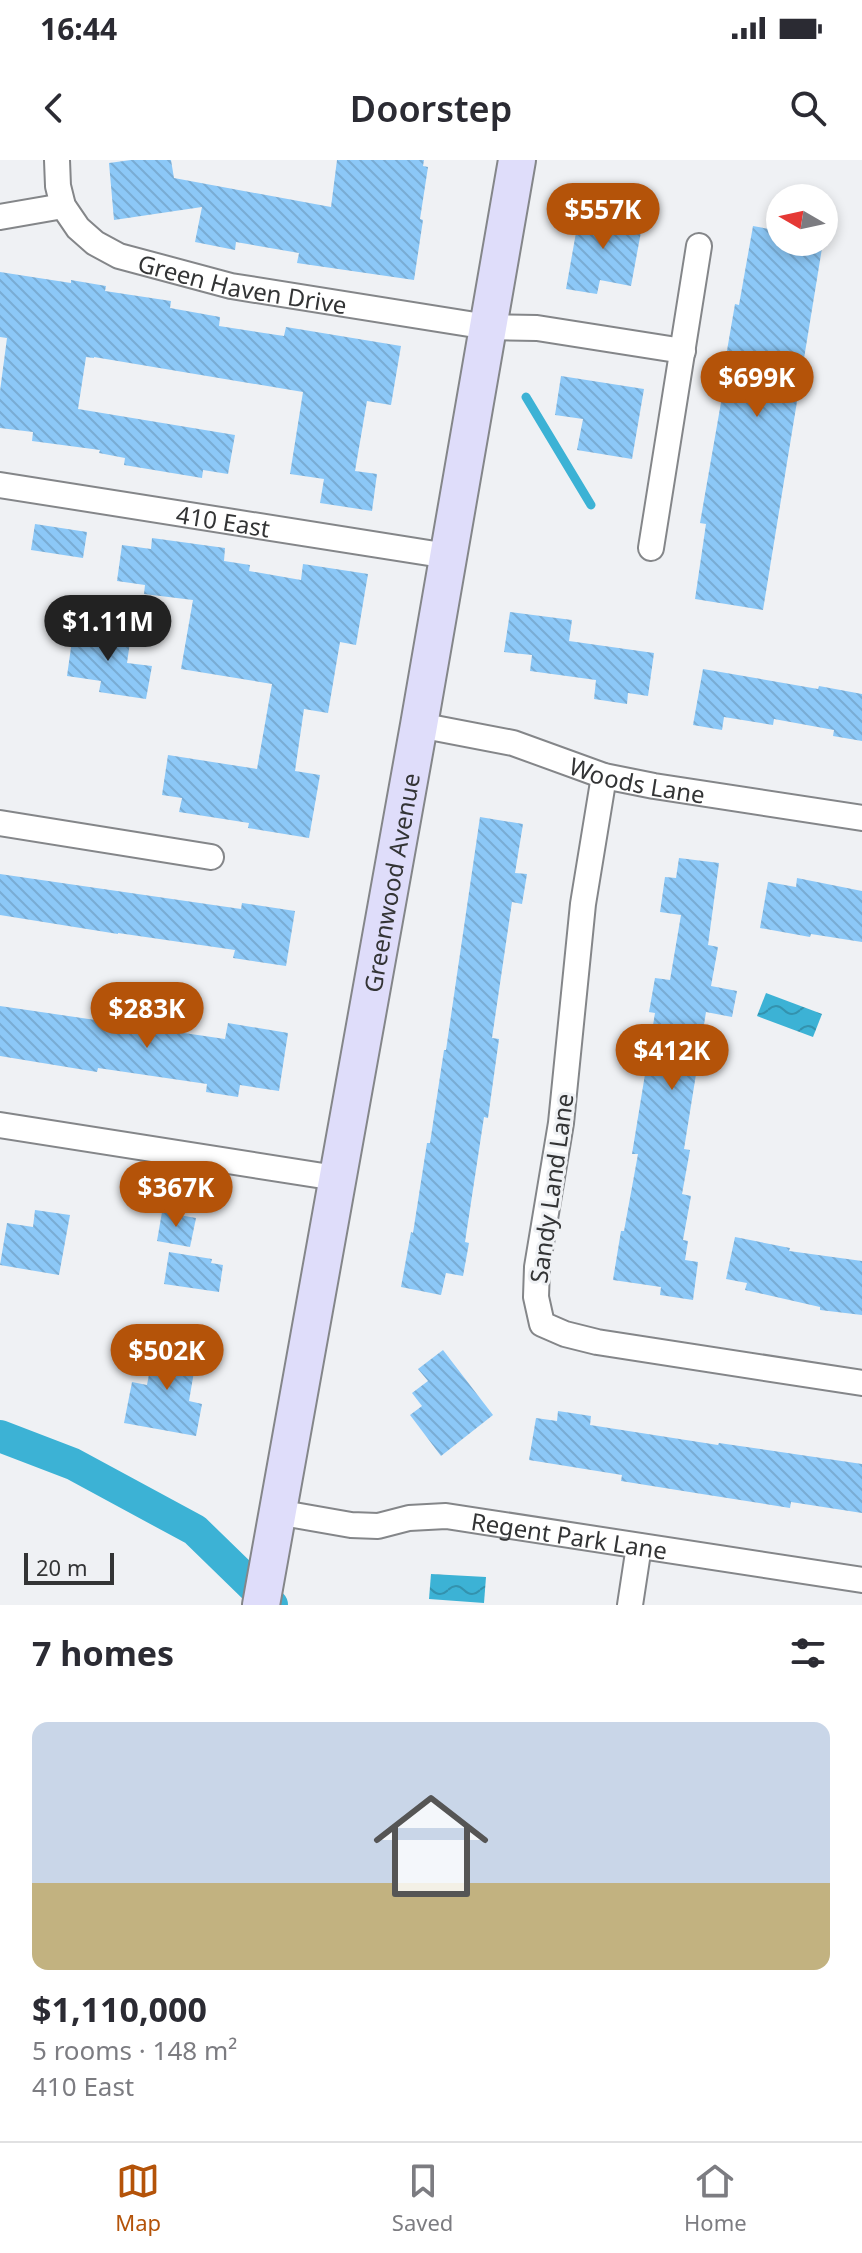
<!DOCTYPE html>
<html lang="en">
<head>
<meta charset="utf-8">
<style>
  :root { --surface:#fff; --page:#f7f7f7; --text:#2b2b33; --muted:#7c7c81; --line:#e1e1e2; --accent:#b45309 }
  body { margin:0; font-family:"Noto Sans",sans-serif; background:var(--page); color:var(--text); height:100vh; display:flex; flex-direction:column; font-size:30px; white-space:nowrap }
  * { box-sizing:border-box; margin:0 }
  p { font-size:26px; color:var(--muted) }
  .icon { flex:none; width:44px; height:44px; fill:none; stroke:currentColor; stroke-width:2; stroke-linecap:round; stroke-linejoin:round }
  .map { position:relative; height:1445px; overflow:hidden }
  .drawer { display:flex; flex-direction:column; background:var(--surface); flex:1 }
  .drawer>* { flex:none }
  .needle { width:52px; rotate:279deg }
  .buttons { position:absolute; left:766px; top:24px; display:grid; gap:16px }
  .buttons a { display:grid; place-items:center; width:72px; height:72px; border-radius:50%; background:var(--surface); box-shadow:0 4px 12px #0003; font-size:40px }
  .scale { position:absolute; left:24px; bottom:20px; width:90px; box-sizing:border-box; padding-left:8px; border:4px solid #333435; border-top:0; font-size:22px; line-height:28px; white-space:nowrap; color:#333435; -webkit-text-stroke:6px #eff1f4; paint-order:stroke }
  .price { position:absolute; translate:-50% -68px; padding:0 18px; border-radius:28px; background:var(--accent); color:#fff; font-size:26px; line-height:52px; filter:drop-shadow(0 2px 4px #0008) }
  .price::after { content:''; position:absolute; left:50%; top:48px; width:24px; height:18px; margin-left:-12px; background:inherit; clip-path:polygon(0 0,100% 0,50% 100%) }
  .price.selected { background:#222; color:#fff }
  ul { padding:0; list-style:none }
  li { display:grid; align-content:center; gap:16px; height:424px; padding:0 32px }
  li span { display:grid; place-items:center; height:248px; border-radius:16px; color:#555 }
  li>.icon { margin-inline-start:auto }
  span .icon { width:144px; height:144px; fill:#fffc; stroke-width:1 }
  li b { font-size:34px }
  h2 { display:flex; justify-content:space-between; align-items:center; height:96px; padding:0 32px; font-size:34px }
  .status { display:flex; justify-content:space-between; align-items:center; height:56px; padding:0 40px; background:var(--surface); direction:ltr }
  .status svg { height:22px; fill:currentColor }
  header { display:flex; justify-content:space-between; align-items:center; height:104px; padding:0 32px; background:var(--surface); font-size:36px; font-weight:600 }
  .tab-bar { display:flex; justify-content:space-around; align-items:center; height:112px; border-top:2px solid var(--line); background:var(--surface); font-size:22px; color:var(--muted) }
  .tab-bar a { display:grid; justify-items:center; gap:4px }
  .tab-bar .selected { color:var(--accent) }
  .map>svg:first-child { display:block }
  .water { fill:url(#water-waves) }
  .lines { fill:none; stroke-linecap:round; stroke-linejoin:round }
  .stream { stroke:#3cb2d5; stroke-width:9 }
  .canal { stroke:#3cb2d5; stroke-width:32 }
  .building { fill:url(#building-back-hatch) }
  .street-casing { stroke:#848689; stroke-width:28 }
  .secondary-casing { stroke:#848689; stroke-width:40 }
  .street { stroke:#fff; stroke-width:24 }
  .secondary { stroke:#dfddfa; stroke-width:36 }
  .labels { text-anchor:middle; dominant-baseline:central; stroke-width:6; stroke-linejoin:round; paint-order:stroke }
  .street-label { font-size:24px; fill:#333435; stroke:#eff1f4 }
</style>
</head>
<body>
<div class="status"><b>16:44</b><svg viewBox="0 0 49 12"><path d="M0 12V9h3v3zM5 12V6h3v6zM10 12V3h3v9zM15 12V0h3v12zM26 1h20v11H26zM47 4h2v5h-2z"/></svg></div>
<header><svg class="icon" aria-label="back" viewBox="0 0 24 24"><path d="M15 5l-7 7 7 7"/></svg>Doorstep<svg class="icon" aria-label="search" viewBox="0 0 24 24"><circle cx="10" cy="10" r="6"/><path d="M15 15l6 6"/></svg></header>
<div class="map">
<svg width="862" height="1445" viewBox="0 0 862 1445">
  <defs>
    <pattern id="water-waves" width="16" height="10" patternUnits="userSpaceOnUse" patternTransform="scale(2)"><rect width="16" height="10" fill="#3cb2d5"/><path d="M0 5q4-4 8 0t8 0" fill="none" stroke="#3392ae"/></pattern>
    <pattern id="building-back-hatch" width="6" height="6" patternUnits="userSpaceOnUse" patternTransform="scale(2)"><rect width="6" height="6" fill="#8cc8f7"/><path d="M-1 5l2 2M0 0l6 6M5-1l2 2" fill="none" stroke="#79acd4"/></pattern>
  </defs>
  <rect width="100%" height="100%" fill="#eff1f4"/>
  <!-- water -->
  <g class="water">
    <polygon points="766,833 822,854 813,877 757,856"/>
    <polygon points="431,1414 486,1417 484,1443 429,1439"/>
  </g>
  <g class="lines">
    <!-- stream -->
    <polyline class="stream" points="526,237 591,345"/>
    <!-- canal -->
    <polyline class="canal" points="0,1276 73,1304 195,1370 272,1445"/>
  </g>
  <!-- building -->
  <g class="building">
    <polygon points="131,0 171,0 174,18 331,47 337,0 424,0 423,6 428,7 420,59 423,60 414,120 297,103 299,93 236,82 235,90 195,82 202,47 114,60 109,3"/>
    <polygon points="580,50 643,61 631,126 600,120 597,134 566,129"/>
    <polygon points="753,66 780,71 780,82 823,82 763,450 695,439 706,364 700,363 727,208 724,208 735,144 739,145"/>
    <polygon points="0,112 71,123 71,120 106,126 105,131 171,141 170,148 220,157 219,166 284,176 286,167 401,186 391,245 367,241 355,311 377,314 372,351 320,343 324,319 290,314 303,232 94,197 94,198 86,197 78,249 235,275 228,314 203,310 202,318 124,305 125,298 99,293 100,290 32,281 33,272 0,268 0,231 7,178 0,177"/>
    <polygon points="561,216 644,229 632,299 577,290 583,259 555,255"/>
    <polygon points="35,364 87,372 83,398 31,390"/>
    <polygon points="152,378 225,388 224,401 250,405 249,411 301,420 303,404 368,414 356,485 340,482 328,553 304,549 295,611 320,615 309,678 248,668 249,663 179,652 182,638 162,635 168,595 257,609 272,524 181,509 193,440 144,434 145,425 117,421 122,385 151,389"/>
    <polygon points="510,452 572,460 569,481 654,493 648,536 628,533 627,544 594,539 596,520 530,511 532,495 504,492"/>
    <polygon points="74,466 131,475 127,503 152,506 146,539 99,532 101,521 67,516"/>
    <polygon points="703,509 818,529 819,526 862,534 862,581 833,576 834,570 774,559 773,565 724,557 722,570 693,565"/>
    <polygon points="480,657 523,664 515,713 527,714 522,744 512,742 492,878 499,879 488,958 484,957 465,1082 469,1083 463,1116 446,1113 441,1135 401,1127 411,1072 413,1073 427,983 430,983 444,890 446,890"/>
    <polygon points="679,698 719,703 708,785 718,787 711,826 737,831 732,857 706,852 684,989 690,990 682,1034 691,1036 683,1080 688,1081 685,1100 698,1102 693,1140 660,1135 661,1127 613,1120 621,1071 624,1071 638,994 632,994 655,853 649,852 655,818 670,820 681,755 660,752 665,717 676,718"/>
    <polygon points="0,714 241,749 242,743 295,751 286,806 233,798 235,790 118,773 118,774 0,755"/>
    <polygon points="797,718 862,731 862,782 811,774 810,777 760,768 768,722 796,727"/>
    <polygon points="0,846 225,879 228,863 288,873 279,931 240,925 238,937 206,932 207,924 98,908 97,912 0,896"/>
    <polygon points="35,1050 70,1055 59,1115 0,1105 7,1063 33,1067"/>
    <polygon points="162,1052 196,1058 190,1087 157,1081"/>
    <polygon points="735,1077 790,1088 789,1091 862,1101 862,1155 820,1150 820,1147 745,1130 747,1123 726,1119"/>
    <polygon points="169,1092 212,1099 211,1103 223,1105 219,1132 164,1124"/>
    <polygon points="155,1181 198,1188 189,1241 202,1244 196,1276 124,1263 132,1222 147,1225"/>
    <polygon points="443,1190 493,1255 441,1296 410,1255 422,1246 412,1233 428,1221 418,1209"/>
    <polygon points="558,1251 591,1256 590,1265 718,1285 719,1283 862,1304 862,1353 791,1342 790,1348 702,1334 621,1321 622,1315 529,1300 536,1258 557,1261"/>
  </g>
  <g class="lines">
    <defs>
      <g id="street">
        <path id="s1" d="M 57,0 L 58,26 L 63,46 L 78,68 L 95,83 L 119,96 L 231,126 L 488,167 L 537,168 L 683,191"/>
        <polyline points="0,57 63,46"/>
        <path id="s2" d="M 0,325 L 448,396"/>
        <polyline points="651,388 699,86"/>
        <path id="s3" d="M 419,565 L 513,583 L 604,616 L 654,626 L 862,658"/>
        <polyline points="604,616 583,744 561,963 537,1107 536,1137 542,1164 565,1174 597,1182 862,1223"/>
        <polyline points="0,663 211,697"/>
        <polyline points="0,965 336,1018"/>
        <path id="s4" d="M 277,1352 L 351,1365 L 378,1366 L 409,1358 L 446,1356 L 862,1420"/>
        <polyline points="630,1445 639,1386"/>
      </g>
      <g id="secondary">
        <path id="s5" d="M 261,1445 L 419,565 L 517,0"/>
      </g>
    </defs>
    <!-- street casing -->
    <use href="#street" class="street-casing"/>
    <!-- secondary casing -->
    <use href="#secondary" class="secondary-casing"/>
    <!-- street -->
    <use href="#street" class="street"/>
    <!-- secondary -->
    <use href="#secondary" class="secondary"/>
  </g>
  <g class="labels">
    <!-- street labels -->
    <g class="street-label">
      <text stroke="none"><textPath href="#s1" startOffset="250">Green Haven Drive</textPath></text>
      <text stroke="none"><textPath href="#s2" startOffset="226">410 East</textPath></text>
      <text stroke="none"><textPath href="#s3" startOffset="226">Woods Lane</textPath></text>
      <text stroke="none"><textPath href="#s5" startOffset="734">Greenwood Avenue</textPath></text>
      <text transform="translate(551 1028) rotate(-82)">Sandy Land Lane</text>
      <text stroke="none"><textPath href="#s4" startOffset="296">Regent Park Lane</textPath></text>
    </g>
  </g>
</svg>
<div class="buttons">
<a><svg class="needle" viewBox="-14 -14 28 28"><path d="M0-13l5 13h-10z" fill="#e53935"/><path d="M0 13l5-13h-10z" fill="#7c7c81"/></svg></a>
</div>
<div class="scale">20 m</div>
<b class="price" style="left:603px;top:91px">$557K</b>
<b class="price" style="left:757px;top:259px">$699K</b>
<b class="price selected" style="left:108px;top:503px">$1.11M</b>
<b class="price" style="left:147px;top:890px">$283K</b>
<b class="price" style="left:672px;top:932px">$412K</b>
<b class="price" style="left:176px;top:1069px">$367K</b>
<b class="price" style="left:167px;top:1232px">$502K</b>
</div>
<section class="drawer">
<h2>7 homes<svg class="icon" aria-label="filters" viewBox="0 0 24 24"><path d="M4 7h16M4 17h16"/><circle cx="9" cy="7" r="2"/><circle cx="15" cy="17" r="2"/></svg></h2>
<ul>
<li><span style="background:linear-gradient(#c9d6e8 65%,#c2b280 0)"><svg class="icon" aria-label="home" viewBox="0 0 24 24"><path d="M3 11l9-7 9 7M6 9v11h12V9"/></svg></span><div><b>$1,110,000</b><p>5 rooms · 148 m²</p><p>410 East</p></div></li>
</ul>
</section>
<nav class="tab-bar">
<a class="selected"><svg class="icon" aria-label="map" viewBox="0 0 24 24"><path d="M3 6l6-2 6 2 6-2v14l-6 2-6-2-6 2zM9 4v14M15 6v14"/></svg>Map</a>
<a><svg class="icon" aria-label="saved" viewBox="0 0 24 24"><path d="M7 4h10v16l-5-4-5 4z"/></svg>Saved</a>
<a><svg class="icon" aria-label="home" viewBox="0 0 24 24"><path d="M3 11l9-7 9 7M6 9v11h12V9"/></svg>Home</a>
</nav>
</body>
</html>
